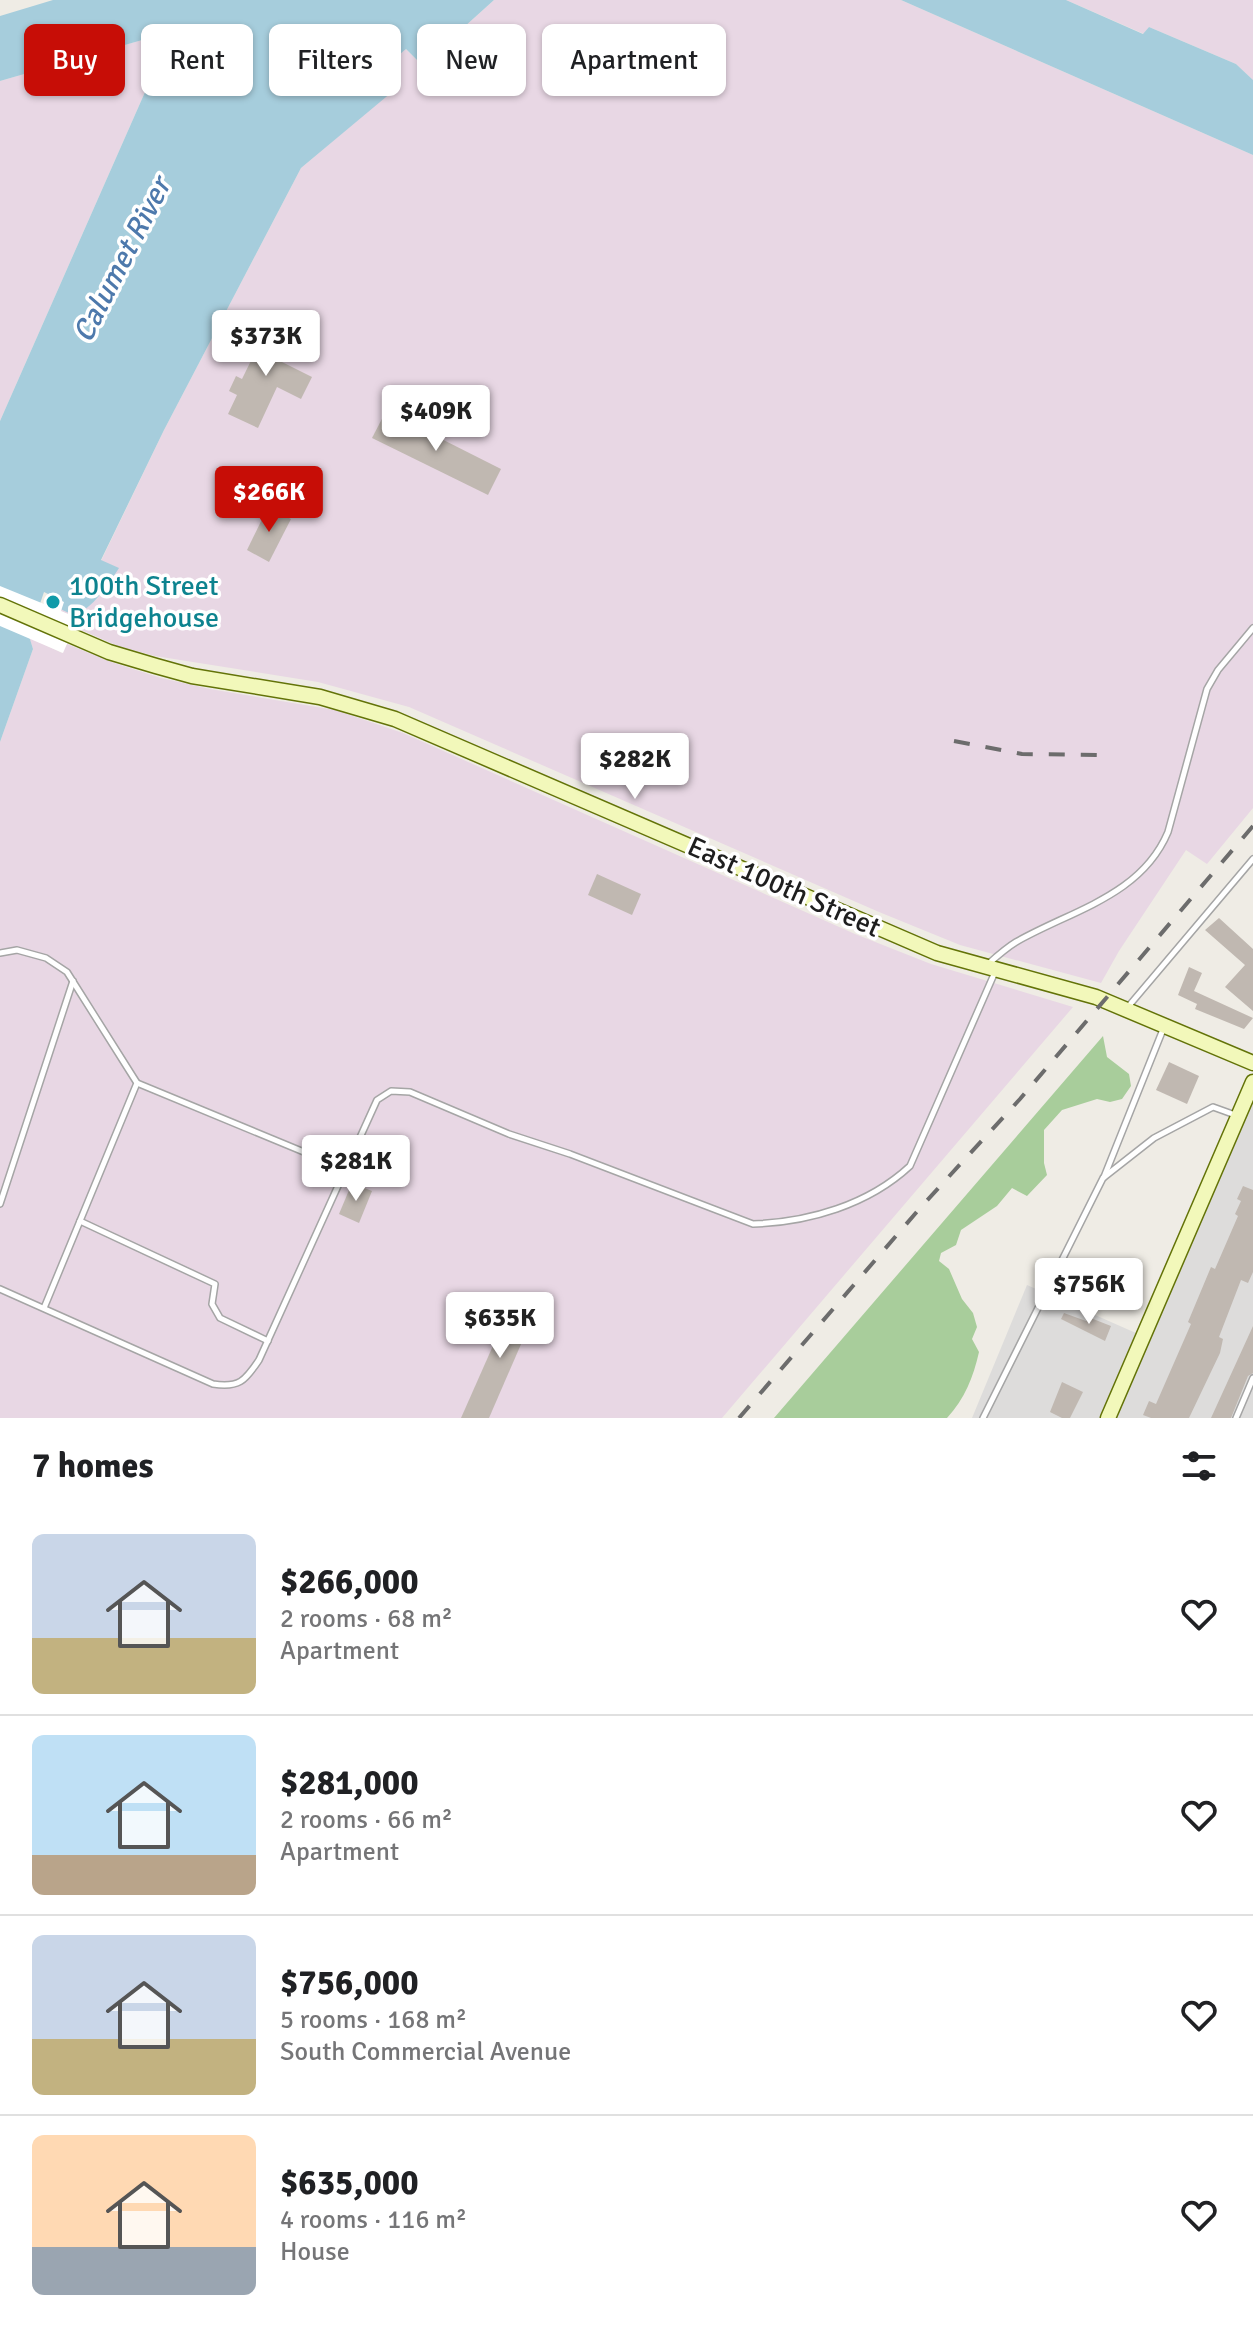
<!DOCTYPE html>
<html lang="en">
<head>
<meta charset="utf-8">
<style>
  :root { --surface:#fff; --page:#f6f6f6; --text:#202124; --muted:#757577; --line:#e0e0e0; --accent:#c70d06 }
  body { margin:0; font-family:Signika,sans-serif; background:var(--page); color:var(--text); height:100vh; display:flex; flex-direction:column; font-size:30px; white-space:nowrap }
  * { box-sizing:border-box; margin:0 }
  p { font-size:26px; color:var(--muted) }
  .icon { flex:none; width:44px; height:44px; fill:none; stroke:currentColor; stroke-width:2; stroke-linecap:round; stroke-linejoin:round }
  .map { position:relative; height:1418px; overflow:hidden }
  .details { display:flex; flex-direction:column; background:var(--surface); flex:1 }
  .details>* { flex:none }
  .guide { position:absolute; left:24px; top:24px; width:800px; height:72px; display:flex; gap:16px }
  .price { position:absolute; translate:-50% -68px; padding:0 18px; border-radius:8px; background:#fff; color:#222; font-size:26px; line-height:52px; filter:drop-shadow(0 2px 4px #0008) }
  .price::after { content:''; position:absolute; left:50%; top:48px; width:24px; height:18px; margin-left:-12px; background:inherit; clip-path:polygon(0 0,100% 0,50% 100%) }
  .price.active { background:var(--accent); color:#fff }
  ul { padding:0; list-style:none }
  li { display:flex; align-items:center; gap:24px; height:200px; padding:0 32px }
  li+li { border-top:2px solid var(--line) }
  li span { display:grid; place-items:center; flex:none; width:224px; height:160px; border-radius:12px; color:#555 }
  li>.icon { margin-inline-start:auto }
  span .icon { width:96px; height:96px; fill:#fffc; stroke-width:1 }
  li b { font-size:34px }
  h2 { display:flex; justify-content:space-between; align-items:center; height:96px; padding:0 32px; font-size:34px }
  .tag { padding:0 28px; border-radius:12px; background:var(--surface); box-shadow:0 2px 6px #0004; font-size:28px; line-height:72px }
  .tag.active { background:var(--accent); color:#fff }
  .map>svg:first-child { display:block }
  .residential { fill:#dddcdb }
  .industrial { fill:#e8d7e4 }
  .forest { fill:#a8cd9b }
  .water { fill:#a6cddc }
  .pier { fill:#fff }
  .building { fill:#c0b8b1 }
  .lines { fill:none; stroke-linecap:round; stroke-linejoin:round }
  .service-casing { stroke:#a5a5a5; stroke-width:8 }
  .secondary-casing { stroke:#637308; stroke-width:17 }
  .service { stroke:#fff; stroke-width:5 }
  .secondary { stroke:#f2f8ba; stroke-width:14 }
  .rail { stroke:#6c6c6c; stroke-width:4; stroke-dasharray:16 16; stroke-linecap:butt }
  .culture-dot { fill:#0f9aa8; stroke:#fff; stroke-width:3 }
  .labels { text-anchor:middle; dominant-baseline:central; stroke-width:7; stroke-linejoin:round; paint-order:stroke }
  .culture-label { font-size:28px; fill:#0d838f; stroke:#fff; text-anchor:start }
  .street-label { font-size:28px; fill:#1e1e1e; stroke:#fff }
  .water-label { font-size:30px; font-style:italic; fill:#4d79ac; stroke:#fff }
</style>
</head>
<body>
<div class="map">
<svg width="1253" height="1418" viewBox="0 0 1253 1418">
  <rect width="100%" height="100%" fill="#efece5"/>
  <!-- residential -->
  <polygon class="residential" points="1253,1089 1253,1418 972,1418 1027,1285 1145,1337"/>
  <!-- industrial -->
  <g class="industrial">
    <polygon points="494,0 901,0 1253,155 1253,808 1207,864 1186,850 1119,951 1101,983 960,945 879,912 409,707 318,682 155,656 118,646 54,618 59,608 80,612 90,605 104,591 118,568 101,561 164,430 301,168 391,92 376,74 406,49 422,65"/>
    <polygon points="1066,0 1253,0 1253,80 1236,64 1149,27 1144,34"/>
    <polygon points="163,34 168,40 0,421 0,81"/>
    <polygon points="29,637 62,653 67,644 111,662 161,678 210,689 335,710 403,733 855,934 931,964 1073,1007 722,1418 0,1418 0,742 33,649"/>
  </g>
  <!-- forest -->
  <path class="forest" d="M 1103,1036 L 1107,1057 L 1129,1074 L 1131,1086 L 1122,1099 L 1110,1102 L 1097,1099 L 1062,1110 L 1044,1130 L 1044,1163 L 1047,1175 L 1027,1196 L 1012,1188 L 997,1206 L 961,1230 L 956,1245 L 941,1253 L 939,1261 L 949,1269 L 962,1299 L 973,1313 L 977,1327 L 972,1339 L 979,1352 C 973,1378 965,1398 947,1418 L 774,1418 Z"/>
  <!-- water -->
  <g class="water">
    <path d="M 53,0 L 494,0 L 422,65 L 406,49 L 377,74 L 392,92 L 301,168 L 164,430 L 101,560 L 119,568 C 111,580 89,616 72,613 C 67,613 63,610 59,608 L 60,600 L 44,592 L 29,636 L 33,649 L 0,742 L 0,421 L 168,40 L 163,34 L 0,81 L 0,16 Z"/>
    <polygon points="901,0 1066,0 1143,34 1149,27 1236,64 1253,80 1253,155"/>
  </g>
  <!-- pier -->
  <polygon class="pier" points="0,586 44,604 48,595 64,602 61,611 78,618 63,653 0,626"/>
  <!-- building -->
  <g class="building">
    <polygon points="271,320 286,327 280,338 289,343 280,361 312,377 301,399 277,387 258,428 228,414 237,395 229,391 236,376 242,379"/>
    <polygon points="386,411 501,469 488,495 372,438"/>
    <polygon points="268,507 291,519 269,562 247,550"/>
    <polygon points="597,874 641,894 632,915 588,895"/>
    <polygon points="1219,918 1253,949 1253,1011 1225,987 1245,965 1205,930"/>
    <polygon points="1189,967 1202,973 1194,991 1253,1018 1244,1029 1195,1009 1197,1004 1178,995"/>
    <polygon points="1169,1062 1199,1076 1187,1104 1156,1090"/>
    <polygon points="352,1183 372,1191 359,1223 339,1214"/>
    <polygon points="1243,1186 1253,1190 1253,1272 1248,1283 1241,1280 1219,1337 1223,1339 1220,1353 1189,1418 1151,1418 1143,1415 1149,1401 1156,1404 1191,1324 1188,1322 1211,1267 1215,1269 1238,1216 1235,1214 1241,1201 1237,1199"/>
    <polygon points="515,1296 538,1305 489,1418 461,1418"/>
    <polygon points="1064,1313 1086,1321 1088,1317 1111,1326 1105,1341 1061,1319"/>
    <polygon points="1253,1326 1253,1373 1248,1376 1231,1418 1211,1418"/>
    <polygon points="1062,1382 1083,1392 1070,1418 1062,1418 1050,1412"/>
  </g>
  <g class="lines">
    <defs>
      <g id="service">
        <polyline points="0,953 17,950 46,958 67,972 137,1083 44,1308"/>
        <path d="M 987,965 C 996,957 1006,948 1016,942 C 1072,910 1141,896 1168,832 L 1207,689 L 1218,670 L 1253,628"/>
        <polyline points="1127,1008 1253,859"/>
        <polyline points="137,1083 345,1169"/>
        <polyline points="1104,1177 1164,1027"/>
        <polyline points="0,1204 73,981"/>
        <polyline points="80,1221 215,1284 212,1304 220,1318 268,1341"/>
        <path d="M 0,1289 L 213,1384 C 239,1388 245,1381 259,1360 L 377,1100 L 391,1091 L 410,1092 L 509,1134 L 570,1154 L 753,1224 C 809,1222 868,1205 910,1166 L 995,972"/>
        <polyline points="983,1418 1103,1178 1154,1138 1213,1107 1238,1116"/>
        <polyline points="1236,1418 1253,1378"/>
      </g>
      <g id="secondary">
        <polyline points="0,605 109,652 156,666 192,676 320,697 395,719 937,953 1096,997 1253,1063"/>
        <polyline points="1108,1418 1253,1082"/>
      </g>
    </defs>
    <!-- service casing -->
    <use href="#service" class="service-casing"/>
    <!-- secondary casing -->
    <use href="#secondary" class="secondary-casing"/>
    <!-- service -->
    <use href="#service" class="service"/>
    <!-- secondary -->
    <use href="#secondary" class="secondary"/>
    <!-- rail -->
    <g class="rail">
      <polyline points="954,741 1022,754 1105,755"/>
      <polyline points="739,1418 921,1207 1020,1099 1253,826"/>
    </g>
  </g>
  <!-- markers -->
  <circle class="culture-dot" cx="53" cy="602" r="8"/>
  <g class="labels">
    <!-- culture labels -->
    <g class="culture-label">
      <text x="69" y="586">100th Street<tspan x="69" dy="32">Bridgehouse</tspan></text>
    </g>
    <!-- street labels -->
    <g class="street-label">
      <text transform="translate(784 887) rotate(24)">East 100th Street</text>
    </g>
    <!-- water labels -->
    <g class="water-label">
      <text transform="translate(122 260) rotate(-63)">Calumet River</text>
    </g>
  </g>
</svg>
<b class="price" style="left:266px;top:378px">$373K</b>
<b class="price" style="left:436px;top:453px">$409K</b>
<b class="price active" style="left:269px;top:534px">$266K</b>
<b class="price" style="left:635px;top:801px">$282K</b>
<b class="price" style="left:356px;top:1203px">$281K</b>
<b class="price" style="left:1089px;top:1326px">$756K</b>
<b class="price" style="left:500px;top:1360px">$635K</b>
<div class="guide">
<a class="tag active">Buy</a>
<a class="tag">Rent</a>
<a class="tag">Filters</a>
<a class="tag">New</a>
<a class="tag">Apartment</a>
</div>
</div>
<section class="details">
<h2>7 homes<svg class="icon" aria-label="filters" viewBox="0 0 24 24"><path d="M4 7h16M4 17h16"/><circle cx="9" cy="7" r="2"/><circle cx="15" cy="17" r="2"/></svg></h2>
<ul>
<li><span style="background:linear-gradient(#c9d6e8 65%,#c2b280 0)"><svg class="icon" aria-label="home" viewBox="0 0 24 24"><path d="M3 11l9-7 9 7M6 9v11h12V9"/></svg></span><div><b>$266,000</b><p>2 rooms · 68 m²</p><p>Apartment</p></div><svg class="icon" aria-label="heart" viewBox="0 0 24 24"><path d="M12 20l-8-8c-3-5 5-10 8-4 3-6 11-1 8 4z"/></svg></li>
<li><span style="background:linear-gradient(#bfe0f5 75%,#b9a48a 0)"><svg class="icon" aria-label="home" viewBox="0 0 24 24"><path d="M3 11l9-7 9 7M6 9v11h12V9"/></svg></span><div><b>$281,000</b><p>2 rooms · 66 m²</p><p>Apartment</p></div><svg class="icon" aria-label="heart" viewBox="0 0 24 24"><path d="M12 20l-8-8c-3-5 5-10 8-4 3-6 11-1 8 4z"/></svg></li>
<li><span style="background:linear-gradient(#c9d6e8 65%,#c2b280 0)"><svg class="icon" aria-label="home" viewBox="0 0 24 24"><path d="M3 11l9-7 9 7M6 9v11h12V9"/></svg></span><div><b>$756,000</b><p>5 rooms · 168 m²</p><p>South Commercial Avenue</p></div><svg class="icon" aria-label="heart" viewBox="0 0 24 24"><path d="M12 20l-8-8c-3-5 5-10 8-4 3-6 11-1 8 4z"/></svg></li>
<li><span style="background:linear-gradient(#ffd9b3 70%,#9aa5b1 0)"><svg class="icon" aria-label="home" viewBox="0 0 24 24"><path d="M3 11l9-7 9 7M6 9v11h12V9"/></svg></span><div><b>$635,000</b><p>4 rooms · 116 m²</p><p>House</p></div><svg class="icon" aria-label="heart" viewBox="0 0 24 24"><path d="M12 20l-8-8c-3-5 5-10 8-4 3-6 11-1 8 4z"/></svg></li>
</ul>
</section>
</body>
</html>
